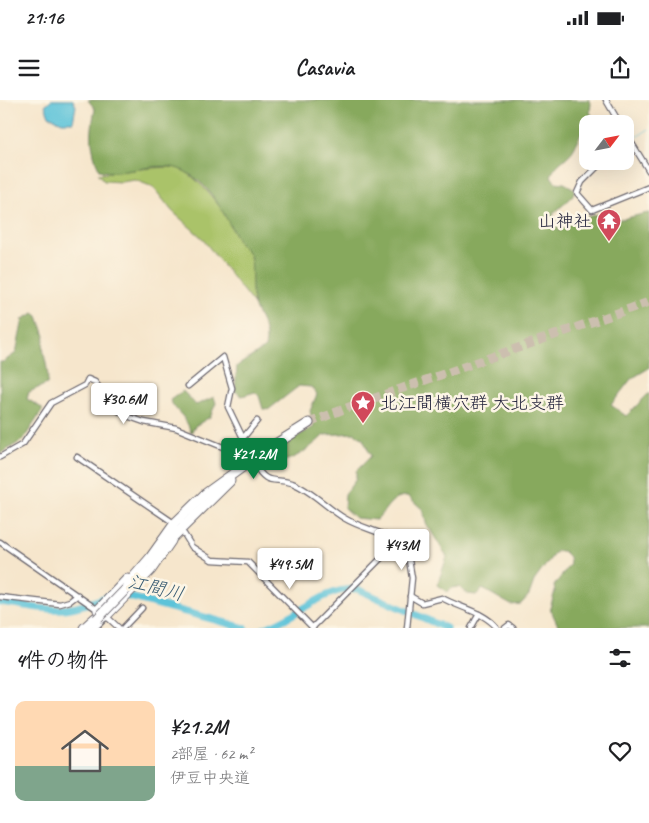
<!DOCTYPE html>
<html lang="ja">
<head>
<meta charset="utf-8">
<style>
  :root { --surface:#fff; --page:#f6f6f6; --text:#202124; --muted:#757577; --accent:#0b8043 }
  body { margin:0; font-family:Caveat,"Klee One",sans-serif; background:var(--page); color:var(--text); height:100vh; display:flex; flex-direction:column; font-size:19px; white-space:nowrap }
  * { box-sizing:border-box; margin:0 }
  p { font-size:16px; color:var(--muted) }
  .icon { flex:none; width:28px; height:28px; fill:none; stroke:currentColor; stroke-width:2; stroke-linecap:round; stroke-linejoin:round }
  .map { position:relative; height:528px; overflow:hidden }
  .details { display:flex; flex-direction:column; background:var(--surface); flex:1 }
  .details>* { flex:none }
  .needle { width:32px; rotate:58deg }
  .fabs { position:absolute; left:579px; top:15px; display:grid; gap:10px }
  .fabs a { display:grid; place-items:center; width:55px; height:55px; border-radius:10px; background:var(--surface); box-shadow:0 5px 20px #0002; font-size:25px }
  .price { position:absolute; translate:-50% -42px; padding:0 11px; border-radius:5px; background:#fff; color:#222; font-size:16px; line-height:32px; filter:drop-shadow(0 1px 2px #0008) }
  .price::after { content:''; position:absolute; left:50%; top:30px; width:15px; height:11px; margin-left:-8px; background:inherit; clip-path:polygon(0 0,100% 0,50% 100%) }
  .price.current { background:var(--accent); color:#fff }
  ul { padding:0; list-style:none }
  li { display:flex; align-items:center; gap:15px; height:125px; padding:0 15px }
  li span { display:grid; place-items:center; flex:none; width:140px; height:100px; border-radius:10px; color:#555 }
  li>.icon { margin-inline-start:auto }
  span .icon { width:60px; height:60px; fill:#fffc; stroke-width:1 }
  li b { font-size:21px }
  h2 { display:flex; justify-content:space-between; align-items:center; height:60px; padding:0 15px; font-size:21px }
  .status { display:flex; justify-content:space-between; align-items:center; height:35px; padding:0 25px; background:var(--surface); direction:ltr }
  .status svg { height:14px; fill:currentColor }
  header { display:flex; justify-content:space-between; align-items:center; height:65px; padding:0 15px; background:var(--surface); font-size:22px; font-weight:600 }
  .map>svg:first-child { display:block }
  .green { fill:#aac369; stroke:#667252 }
  .forest { fill:#87a95d; stroke:#54664c }
  .water { fill:#5cc3d9; stroke:#3f728a }
  .lines { fill:none; stroke-linecap:round; stroke-linejoin:round }
  .stream { stroke:#5cc3d9; stroke-width:1 }
  .river { stroke:#5cc3d9; stroke-width:7 }
  .highway-tunnel { stroke:#ccbfaf; stroke-width:9; stroke-dasharray:9 4.5; stroke-linecap:butt }
  .street-casing { stroke:#6c676e; stroke-width:7 }
  .secondary-casing { stroke:#6c676e; stroke-width:9 }
  .highway-casing { stroke:#6c676e; stroke-width:11 }
  .street { stroke:#fff; stroke-width:4.5 }
  .secondary { stroke:#fff; stroke-width:6 }
  .highway { stroke:#fff; stroke-width:9 }
  .highway-bridge-casing { stroke:#6c676e; stroke-width:11; stroke-linecap:butt }
  .highway-bridge { stroke:#fff; stroke-width:9 }
  .labels { text-anchor:middle; dominant-baseline:central; stroke-width:5; stroke-linejoin:round; paint-order:stroke }
  .poi-label { font-size:18px; fill:#22223b; stroke:#fcf5e5; text-anchor:end }
  .water-label { font-size:19px; font-style:italic; fill:#365a72; stroke:#fcf5e5 }
</style>
</head>
<body>
<div class="status"><b>21:16</b><svg viewBox="0 0 49 12"><path d="M0 12V9h3v3zM5 12V6h3v6zM10 12V3h3v9zM15 12V0h3v12zM26 1h20v11H26zM47 4h2v5h-2z"/></svg></div>
<header><svg class="icon" aria-label="menu" viewBox="0 0 24 24"><path d="M4 6h16M4 12h16M4 18h16"/></svg>Casavia<svg class="icon" aria-label="share" viewBox="0 0 24 24"><path d="M12 15V3M7 8l5-5 5 5M5 13v7h14v-7"/></svg></header>
<div class="map">
<svg width="649" height="528" viewBox="0 0 649 528">
  <rect width="100%" height="100%" fill="#fcf5e5"/>
  <filter id="ink" filterUnits="userSpaceOnUse"><feTurbulence type="fractalNoise" baseFrequency=".02" numOctaves="2"/><feDisplacementMap in="SourceGraphic" scale="10" xChannelSelector="R" yChannelSelector="G"/><feConvolveMatrix kernelMatrix="1 2 1 2 8 2 1 2 1" color-interpolation-filters="sRGB"/></filter>
  <filter id="wash" filterUnits="userSpaceOnUse"><feTurbulence type="fractalNoise" baseFrequency=".0096" numOctaves="4" result="noise"/><feDisplacementMap in="SourceGraphic" scale="20" xChannelSelector="R" yChannelSelector="G"/><feGaussianBlur stdDeviation="1.12" result="paint"/><feColorMatrix in="noise" values="0 0 0 0 0 0 0 0 0 0 0 0 0 0 0 0 0 1.4 0 .05"/><feComposite in="paint" operator="in"/></filter>
  <g filter="url(#wash)">
    <rect width="100%" height="100%" fill="#f6e6cc"/>
    <!-- green -->
    <path class="green" d="M 150,68 C 159,68 170,66 178,68 C 200,74 246,138 251,160 C 254,174 254,191 255,206 L 201,137 L 172,111 L 153,87 L 135,80 L 121,82 L 104,81 L 98,74 Z"/>
    <!-- forest -->
    <g class="forest">
      <path d="M 88,0 L 589,0 L 591,3 L 590,12 L 595,21 L 592,24 L 588,24 L 587,28 C 577,34 578,47 569,55 C 563,61 554,66 551,76 L 555,82 L 564,83 L 575,89 L 572,97 L 553,114 L 559,131 L 577,120 L 598,114 C 615,126 631,115 649,113 L 649,268 L 631,279 L 611,305 L 626,316 L 649,293 L 649,528 L 559,528 L 550,508 L 555,491 L 554,486 L 570,464 L 569,457 L 563,451 L 556,451 L 534,481 L 529,495 L 521,504 L 511,505 L 483,489 L 476,495 L 468,494 L 459,487 L 451,488 L 447,492 L 437,485 L 447,457 L 426,423 L 423,410 L 408,396 C 390,396 388,409 376,420 L 355,418 L 344,408 L 345,394 L 356,379 L 356,371 L 371,356 L 363,339 L 355,333 L 324,335 C 314,345 292,363 278,361 L 276,358 L 287,342 L 314,327 L 310,311 L 317,294 L 311,287 L 299,286 L 268,310 L 263,309 L 259,296 L 255,292 L 242,296 L 235,291 L 237,266 L 265,248 C 269,228 260,222 254,205 C 250,189 253,175 251,159 C 250,150 242,148 238,141 C 224,114 210,81 179,69 C 155,60 121,78 99,70 C 90,46 90,34 95,9 Z"/>
      <path d="M 34,213 L 38,216 L 45,236 C 39,252 51,268 47,284 L 29,292 L 27,299 L 42,308 L 42,311 L 23,340 L 0,354 L 0,262 L 3,262 L 16,253 L 23,219 Z"/>
      <path d="M 183,291 L 196,305 L 214,297 L 216,303 L 210,317 L 195,326 L 191,333 C 186,315 177,314 170,300 Z"/>
    </g>
    <!-- water -->
    <polygon class="water" points="51,0 73,0 76,6 73,22 62,22 49,16 45,5"/>
    <g class="lines">
      <!-- stream -->
      <polyline class="stream" points="632,40 649,29"/>
      <!-- river -->
      <g class="river">
        <polyline points="122,495 245,528"/>
        <path d="M 0,502 C 22,505 49,512 71,508 C 85,506 98,499 112,495"/>
        <path d="M 264,528 C 296,519 323,487 357,489 L 446,528"/>
      </g>
    </g>
  </g>
  <g filter="url(#ink)">
    <g class="lines">
      <!-- highway-tunnel -->
      <polyline class="highway-tunnel" points="309,323 349,307 649,202"/>
      <defs>
        <g id="street">
          <polyline points="606,0 620,24"/>
          <polyline points="625,32 649,71"/>
          <polyline points="603,61 582,82 577,93 592,110 649,87"/>
          <polyline points="188,286 223,257 232,288 228,307 243,338 238,352"/>
          <polyline points="243,338 257,321"/>
          <polyline points="0,357 23,344 51,303 85,285 88,279 95,282 114,308 127,316 144,322 176,328 250,358"/>
          <polyline points="77,357 171,421"/>
          <path d="M 254,363 C 267,387 273,377 292,383 C 311,390 327,408 344,418 C 364,430 388,432 407,448 L 412,478 L 407,528"/>
          <polyline points="184,434 192,447 212,460 248,462 313,528"/>
          <polyline points="0,442 98,510"/>
          <path d="M 410,496 L 422,503 L 442,498 C 460,508 485,512 497,528"/>
          <polyline points="0,497 60,504 70,501 78,495"/>
          <polyline points="106,516 119,528"/>
          <polyline points="123,528 142,508"/>
          <polyline points="312,528 397,442"/>
          <polyline points="471,528 479,514"/>
          <polyline points="505,528 509,525 513,528"/>
        </g>
        <polyline id="secondary" points="94,528 106,516"/>
        <g id="highway">
          <polyline points="165,445 230,381"/>
          <polyline points="125,487 150,458 175,423 205,394 266,350 309,323"/>
          <polyline points="98,510 127,479"/>
          <polyline points="106,516 151,470 171,441"/>
          <polyline points="84,528 95,518"/>
        </g>
      </defs>
      <!-- street casing -->
      <use href="#street" class="street-casing"/>
      <!-- secondary casing -->
      <use href="#secondary" class="secondary-casing"/>
      <!-- highway casing -->
      <use href="#highway" class="highway-casing"/>
      <!-- street -->
      <use href="#street" class="street"/>
      <!-- secondary -->
      <use href="#secondary" class="secondary"/>
      <!-- highway -->
      <use href="#highway" class="highway"/>
      <defs>
        <polyline id="highway-bridge" points="97,519 127,488"/>
      </defs>
      <!-- highway-bridge casing -->
      <use href="#highway-bridge" class="highway-bridge-casing"/>
      <!-- highway-bridge -->
      <use href="#highway-bridge" class="highway-bridge"/>
    </g>
  </g>
  <!-- icons -->
  <defs>
    <symbol id="temple-pin" viewBox="-11 -11 22 30"><path d="M0 17L-7.5 6A9.5 9.5 0 1 1 7.5 6Z" fill="#d1495b" stroke="#fcf5e5"/><path d="M0-6L5-2H3V0L6.5 2.5H4V6H1.5V3h-3V6H-4V2.5H-6.5L-3 0V-2H-5Z" fill="#fff"/></symbol>
    <symbol id="sight-pin" viewBox="-11 -11 22 30"><path d="M0 17L-7.5 6A9.5 9.5 0 1 1 7.5 6Z" fill="#d1495b" stroke="#fcf5e5"/><path d="M0-6L1.8-2.2L6-1.7L2.9 1.2L3.7 5.4L0 3.3L-3.7 5.4L-2.9 1.2L-6-1.7L-1.8-2.2Z" fill="#fff"/></symbol>
  </defs>
  <g fill-rule="evenodd">
    <use href="#temple-pin" x="595" y="107" width="28" height="38"/>
    <use href="#sight-pin" x="349" y="289" width="28" height="38"/>
  </g>
  <g class="labels">
    <!-- poi labels -->
    <g class="poi-label">
      <text x="592" y="121">山神社</text>
      <text x="380" y="303" text-anchor="start">北江間横穴群 大北支群</text>
    </g>
    <!-- water labels -->
    <g class="water-label">
      <text transform="translate(156 488) rotate(14)">江間川</text>
    </g>
  </g>
</svg>
<div class="fabs">
<a><svg class="needle" viewBox="-14 -14 28 28"><path d="M0-13l5 13h-10z" fill="#e53935"/><path d="M0 13l5-13h-10z" fill="#757577"/></svg></a>
</div>
<b class="price" style="left:124px;top:325px">¥30.6M</b>
<b class="price current" style="left:254px;top:380px">¥21.2M</b>
<b class="price" style="left:402px;top:471px">¥43M</b>
<b class="price" style="left:290px;top:490px">¥49.5M</b>
</div>
<section class="details">
<h2>4件の物件<svg class="icon" aria-label="filters" viewBox="0 0 24 24"><path d="M4 7h16M4 17h16"/><circle cx="9" cy="7" r="2"/><circle cx="15" cy="17" r="2"/></svg></h2>
<ul>
<li><span style="background:linear-gradient(#ffd9b3 65%,#7fa58c 0)"><svg class="icon" aria-label="home" viewBox="0 0 24 24"><path d="M3 11l9-7 9 7M6 9v11h12V9"/></svg></span><div><b>¥21.2M</b><p>2部屋 · 62 m²</p><p>伊豆中央道</p></div><svg class="icon" aria-label="heart" viewBox="0 0 24 24"><path d="M12 20l-8-8c-3-5 5-10 8-4 3-6 11-1 8 4z"/></svg></li>
</ul>
</section>
</body>
</html>
